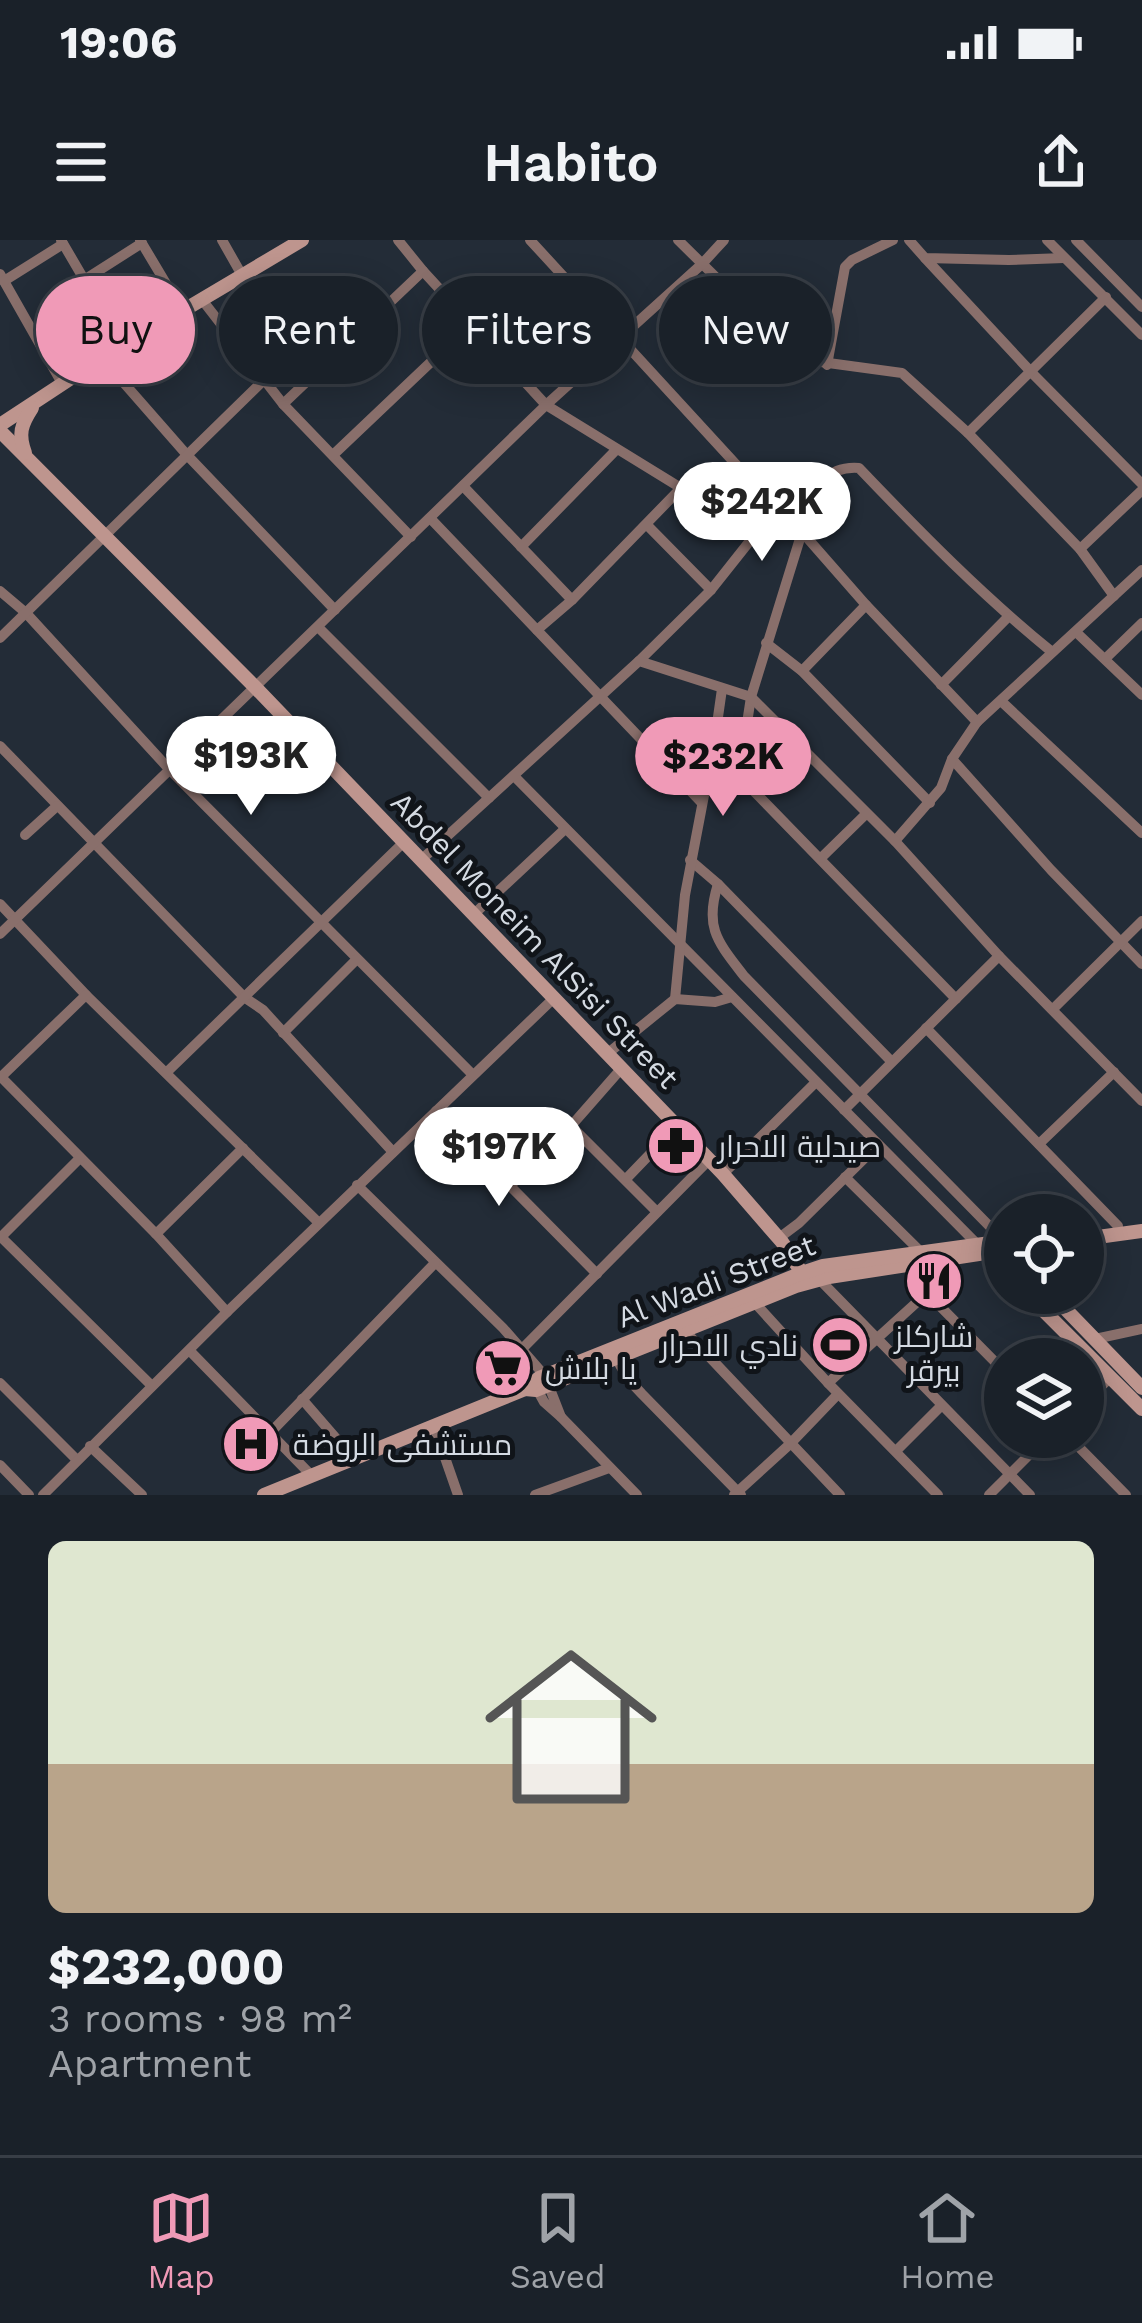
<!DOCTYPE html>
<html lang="en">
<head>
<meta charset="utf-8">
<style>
  :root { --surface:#1a2129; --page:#272e35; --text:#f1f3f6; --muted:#9fa3a8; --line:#383e46; --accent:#f09ab7 }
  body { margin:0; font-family:"Work Sans",Cairo,sans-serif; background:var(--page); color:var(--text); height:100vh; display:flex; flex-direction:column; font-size:45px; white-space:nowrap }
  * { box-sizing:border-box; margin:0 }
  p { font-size:39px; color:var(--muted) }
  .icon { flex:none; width:66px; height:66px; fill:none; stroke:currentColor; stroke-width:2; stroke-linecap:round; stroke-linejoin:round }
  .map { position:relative; height:1255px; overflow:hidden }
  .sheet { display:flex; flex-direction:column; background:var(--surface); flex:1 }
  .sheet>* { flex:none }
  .banner { position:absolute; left:36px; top:36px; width:1071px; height:108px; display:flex; gap:24px }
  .controls { position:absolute; left:984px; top:954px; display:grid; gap:24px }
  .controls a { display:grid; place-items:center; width:120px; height:120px; border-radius:50%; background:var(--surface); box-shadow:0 6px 30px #0003,0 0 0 3px var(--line); font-size:60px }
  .price { position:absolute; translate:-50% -102px; padding:0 27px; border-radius:42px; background:#fff; color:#222; font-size:39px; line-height:78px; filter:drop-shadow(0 3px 6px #0008) }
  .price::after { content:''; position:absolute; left:50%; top:72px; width:36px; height:27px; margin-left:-18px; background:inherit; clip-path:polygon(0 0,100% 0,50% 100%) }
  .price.current { background:var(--accent); color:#111 }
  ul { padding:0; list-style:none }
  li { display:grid; align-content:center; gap:24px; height:636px; padding:0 48px }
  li+li { border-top:3px solid var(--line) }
  li span { display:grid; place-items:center; height:372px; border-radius:18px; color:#555 }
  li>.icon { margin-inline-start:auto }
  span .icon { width:216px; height:216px; fill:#fffc; stroke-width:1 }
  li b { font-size:51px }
  .chip { padding:0 42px; border-radius:54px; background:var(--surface); box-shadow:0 6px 30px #0003,0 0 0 3px var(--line); font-size:42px; line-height:108px }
  .chip.current { background:var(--accent); color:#111 }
  .status { display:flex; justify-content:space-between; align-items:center; height:84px; padding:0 60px; background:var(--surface); direction:ltr }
  .status svg { height:33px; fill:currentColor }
  header { display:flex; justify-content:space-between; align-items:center; height:156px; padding:0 48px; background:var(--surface); font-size:54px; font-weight:600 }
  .dock { display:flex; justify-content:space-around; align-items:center; height:168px; border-top:3px solid var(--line); background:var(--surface); font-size:33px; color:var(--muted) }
  .dock a { display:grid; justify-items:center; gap:6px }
  .dock .current { color:var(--accent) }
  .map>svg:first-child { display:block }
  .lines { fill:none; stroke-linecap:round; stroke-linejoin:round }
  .street { stroke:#896f6b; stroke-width:10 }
  .secondary { stroke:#be958e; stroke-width:14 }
  .labels { text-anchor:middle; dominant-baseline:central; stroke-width:10; stroke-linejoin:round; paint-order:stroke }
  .street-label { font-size:30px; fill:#d4dae2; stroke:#101419 }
  .poi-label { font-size:30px; fill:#d4dae2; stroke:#101419; text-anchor:start }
</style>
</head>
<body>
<div class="status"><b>19:06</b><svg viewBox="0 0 49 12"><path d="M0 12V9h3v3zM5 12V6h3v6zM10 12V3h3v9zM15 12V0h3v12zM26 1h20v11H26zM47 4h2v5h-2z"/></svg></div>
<header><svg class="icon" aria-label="menu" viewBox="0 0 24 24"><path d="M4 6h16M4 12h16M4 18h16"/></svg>Habito<svg class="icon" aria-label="share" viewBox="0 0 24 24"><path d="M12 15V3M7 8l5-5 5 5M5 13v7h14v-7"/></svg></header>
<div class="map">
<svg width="1142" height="1255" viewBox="0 0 1142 1255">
  <rect width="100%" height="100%" fill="#232c37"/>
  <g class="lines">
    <!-- street -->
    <g class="street">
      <polyline points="61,0 123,106"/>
      <polyline points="140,0 183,72"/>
      <polyline points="222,0 243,37"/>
      <path d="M 398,0 L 423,31 L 546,165 L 681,248 L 776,268 L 802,292 C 815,260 817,225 859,228 C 921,293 983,356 1052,412"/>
      <polyline points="530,0 776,268 711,350 639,421"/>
      <polyline points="678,0 799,119 902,133 968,193 1080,309 1114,356"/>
      <polyline points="909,0 925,18 1009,20 1064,18"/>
      <polyline points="1047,0 1142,95"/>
      <polyline points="1076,0 1142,67"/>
      <polyline points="925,18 1032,133 1142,244"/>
      <polyline points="0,34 63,145"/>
      <polyline points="84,40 142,3"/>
      <polyline points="4,41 63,4"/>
      <polyline points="203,61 283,164 411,297"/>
      <polyline points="102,118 187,215 335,370"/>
      <polyline points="827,125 845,27 852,20 893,0"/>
      <polyline points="283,164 423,31"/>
      <polyline points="968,193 1106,57"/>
      <polyline points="333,215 471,84"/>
      <polyline points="463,246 572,360"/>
      <polyline points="430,278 702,563"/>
      <polyline points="647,285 711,350"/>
      <polyline points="802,292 751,457 740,529 743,540 956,759"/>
      <polyline points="802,292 866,365 977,482"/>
      <polyline points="521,307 616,210"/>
      <polyline points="1080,309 1142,250"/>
      <polyline points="0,351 26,373 170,530 473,835"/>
      <polyline points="318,387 489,558"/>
      <polyline points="537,390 572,360 681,248"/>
      <polyline points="1076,392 1142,455"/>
      <polyline points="0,398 263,141"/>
      <polyline points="766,403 802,431 930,563"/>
      <polyline points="1106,418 1142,383"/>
      <polyline points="802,431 866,365"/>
      <polyline points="941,445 1008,377"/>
      <polyline points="1001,461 1142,593"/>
      <polyline points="0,506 244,757 263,770 393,912"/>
      <polyline points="952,519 1051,630 1142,724"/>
      <polyline points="514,536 978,1005"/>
      <polyline points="25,595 57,566"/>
      <polyline points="895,601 941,548 952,519 977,482 1142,330"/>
      <polyline points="821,618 866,574"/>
      <polyline points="421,620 639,421 751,457 895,601 999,716 1142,861"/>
      <polyline points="690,620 718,644 891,821"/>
      <path d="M 718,644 C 704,688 718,702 744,736 L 1004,1001"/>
      <polyline points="0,664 86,755 319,983"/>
      <polyline points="473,675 565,589"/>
      <polyline points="0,694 546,165 702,24 724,0"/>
      <polyline points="675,759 685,655 715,498 722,449"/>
      <polyline points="1053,769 1142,681"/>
      <polyline points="926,788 1118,986"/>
      <polyline points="283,793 357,719"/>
      <polyline points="607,814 675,759 715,762 732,757"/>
      <polyline points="167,832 404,602"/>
      <polyline points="0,836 156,994 227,1072"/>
      <polyline points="1,837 86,755"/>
      <polyline points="844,870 999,716"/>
      <polyline points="436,871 597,1034"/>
      <polyline points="571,886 657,972"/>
      <polyline points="1039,904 1114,832"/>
      <polyline points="723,934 816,842"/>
      <polyline points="845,937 921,1012"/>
      <polyline points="626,939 677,886"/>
      <polyline points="357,945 503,1088 545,1136 561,1177"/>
      <polyline points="510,946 571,886 621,829"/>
      <polyline points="156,994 243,908"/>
      <polyline points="774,995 783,995 799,983 878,905"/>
      <polyline points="0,996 151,1145"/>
      <polyline points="0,998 80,918"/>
      <polyline points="909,1025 927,1053 1005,1132"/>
      <polyline points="819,1039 1030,1255"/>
      <polyline points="754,1062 828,1143 938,1255"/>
      <polyline points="684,1090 840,1255"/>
      <polyline points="1095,1099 1142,1089"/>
      <polyline points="522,1109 709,920"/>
      <polyline points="190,1111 312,1236"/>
      <polyline points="616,1118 628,1139 642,1154 741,1255"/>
      <polyline points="0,1143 76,1219"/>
      <polyline points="828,1143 927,1053"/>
      <polyline points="534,1144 544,1162 561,1177 637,1255"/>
      <polyline points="302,1159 354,1219"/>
      <polyline points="1083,1163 1111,1137"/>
      <polyline points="434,1186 458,1255"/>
      <polyline points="270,1193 435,1023"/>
      <polyline points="1069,1197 1126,1255"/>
      <polyline points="90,1206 142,1255"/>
      <polyline points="896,1211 941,1166"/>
      <polyline points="0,1225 29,1255"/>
      <polyline points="43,1255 227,1072 554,758"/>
      <polyline points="535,1255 609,1228"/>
      <polyline points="734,1255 790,1204 838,1154"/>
      <polyline points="989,1255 1047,1197"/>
    </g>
    <!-- secondary -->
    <g class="secondary">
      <polyline points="0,185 88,127 302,0"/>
      <polyline points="0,191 255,447 723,934 782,1002 802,1033"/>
      <path d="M 25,213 C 18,194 21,185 32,168"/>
      <polyline points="1083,999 1142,991"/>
      <polyline points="981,1009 1005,1033"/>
      <polyline points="1026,1053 1142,1169"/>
      <polyline points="1050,1053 1142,1148"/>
      <polyline points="525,1149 536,1150 796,1046 829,1037 1005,1010"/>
      <polyline points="264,1255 525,1149 539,1138 802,1033 823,1026 1005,1001"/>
    </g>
  </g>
  <!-- icons -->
  <defs>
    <symbol id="pharmacy-disc" viewBox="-11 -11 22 22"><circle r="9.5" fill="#f09ab7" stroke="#101419"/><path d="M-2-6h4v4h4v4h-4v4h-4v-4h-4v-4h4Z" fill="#111"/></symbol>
    <symbol id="restaurant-disc" viewBox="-11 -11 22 22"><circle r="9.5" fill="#f09ab7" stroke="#101419"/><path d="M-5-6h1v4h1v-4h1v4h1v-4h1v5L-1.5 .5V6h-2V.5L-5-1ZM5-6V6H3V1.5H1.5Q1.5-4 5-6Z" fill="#111"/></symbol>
    <symbol id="stadium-disc" viewBox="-11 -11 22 22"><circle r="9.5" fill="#f09ab7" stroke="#101419"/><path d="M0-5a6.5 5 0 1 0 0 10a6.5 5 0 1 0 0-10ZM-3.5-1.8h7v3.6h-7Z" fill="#111"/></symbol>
    <symbol id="supermarket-disc" viewBox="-11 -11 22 22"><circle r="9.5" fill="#f09ab7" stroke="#101419"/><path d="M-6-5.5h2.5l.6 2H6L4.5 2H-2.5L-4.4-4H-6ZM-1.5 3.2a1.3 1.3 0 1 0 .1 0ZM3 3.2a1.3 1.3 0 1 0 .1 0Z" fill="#111"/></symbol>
    <symbol id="hospital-disc" viewBox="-11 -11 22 22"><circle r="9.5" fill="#f09ab7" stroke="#101419"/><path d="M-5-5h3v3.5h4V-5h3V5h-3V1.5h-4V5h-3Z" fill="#111"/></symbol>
  </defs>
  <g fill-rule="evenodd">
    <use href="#pharmacy-disc" x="643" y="873" width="66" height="66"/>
    <use href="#restaurant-disc" x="901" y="1008" width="66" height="66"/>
    <use href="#stadium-disc" x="807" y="1072" width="66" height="66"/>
    <use href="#supermarket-disc" x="470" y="1095" width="66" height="66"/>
    <use href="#hospital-disc" x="218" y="1171" width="66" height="66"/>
  </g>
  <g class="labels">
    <!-- street labels -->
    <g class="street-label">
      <text transform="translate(535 700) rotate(46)">Abdel Moneim AlSisi Street</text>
      <text transform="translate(716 1041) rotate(-21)">Al Wadi Street</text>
    </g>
    <!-- poi labels -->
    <g class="poi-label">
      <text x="718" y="906">صيدلية الاحرار</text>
      <text x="934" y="1096" text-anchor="middle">شاركلز<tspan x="934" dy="34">بيرقر</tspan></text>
      <text x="798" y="1105" text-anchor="end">نادي الاحرار</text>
      <text x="545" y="1128">يا بلاش</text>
      <text x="293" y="1204">مستشفى الروضة</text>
    </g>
  </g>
</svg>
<div class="controls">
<a><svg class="icon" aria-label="locate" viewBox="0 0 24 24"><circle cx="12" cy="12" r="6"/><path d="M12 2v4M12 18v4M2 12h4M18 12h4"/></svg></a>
<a><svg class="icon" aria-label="layers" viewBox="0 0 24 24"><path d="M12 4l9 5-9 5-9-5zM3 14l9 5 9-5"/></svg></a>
</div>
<b class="price" style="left:762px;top:324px">$242K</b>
<b class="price" style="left:251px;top:578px">$193K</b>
<b class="price current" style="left:723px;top:579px">$232K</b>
<b class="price" style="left:499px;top:969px">$197K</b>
<div class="banner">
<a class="chip current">Buy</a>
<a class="chip">Rent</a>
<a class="chip">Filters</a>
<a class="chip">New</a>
</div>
</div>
<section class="sheet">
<ul>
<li><span style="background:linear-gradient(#dfe7d0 60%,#b9a48a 0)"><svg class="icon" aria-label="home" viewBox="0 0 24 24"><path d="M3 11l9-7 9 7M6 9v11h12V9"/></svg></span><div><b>$232,000</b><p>3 rooms · 98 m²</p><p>Apartment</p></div></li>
</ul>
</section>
<nav class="dock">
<a class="current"><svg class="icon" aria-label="map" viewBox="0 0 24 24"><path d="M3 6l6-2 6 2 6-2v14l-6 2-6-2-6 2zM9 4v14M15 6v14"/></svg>Map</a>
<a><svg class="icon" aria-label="saved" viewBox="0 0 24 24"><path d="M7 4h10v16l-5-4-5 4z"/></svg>Saved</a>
<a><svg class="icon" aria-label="home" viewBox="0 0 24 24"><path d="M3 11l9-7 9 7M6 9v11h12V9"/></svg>Home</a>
</nav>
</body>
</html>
